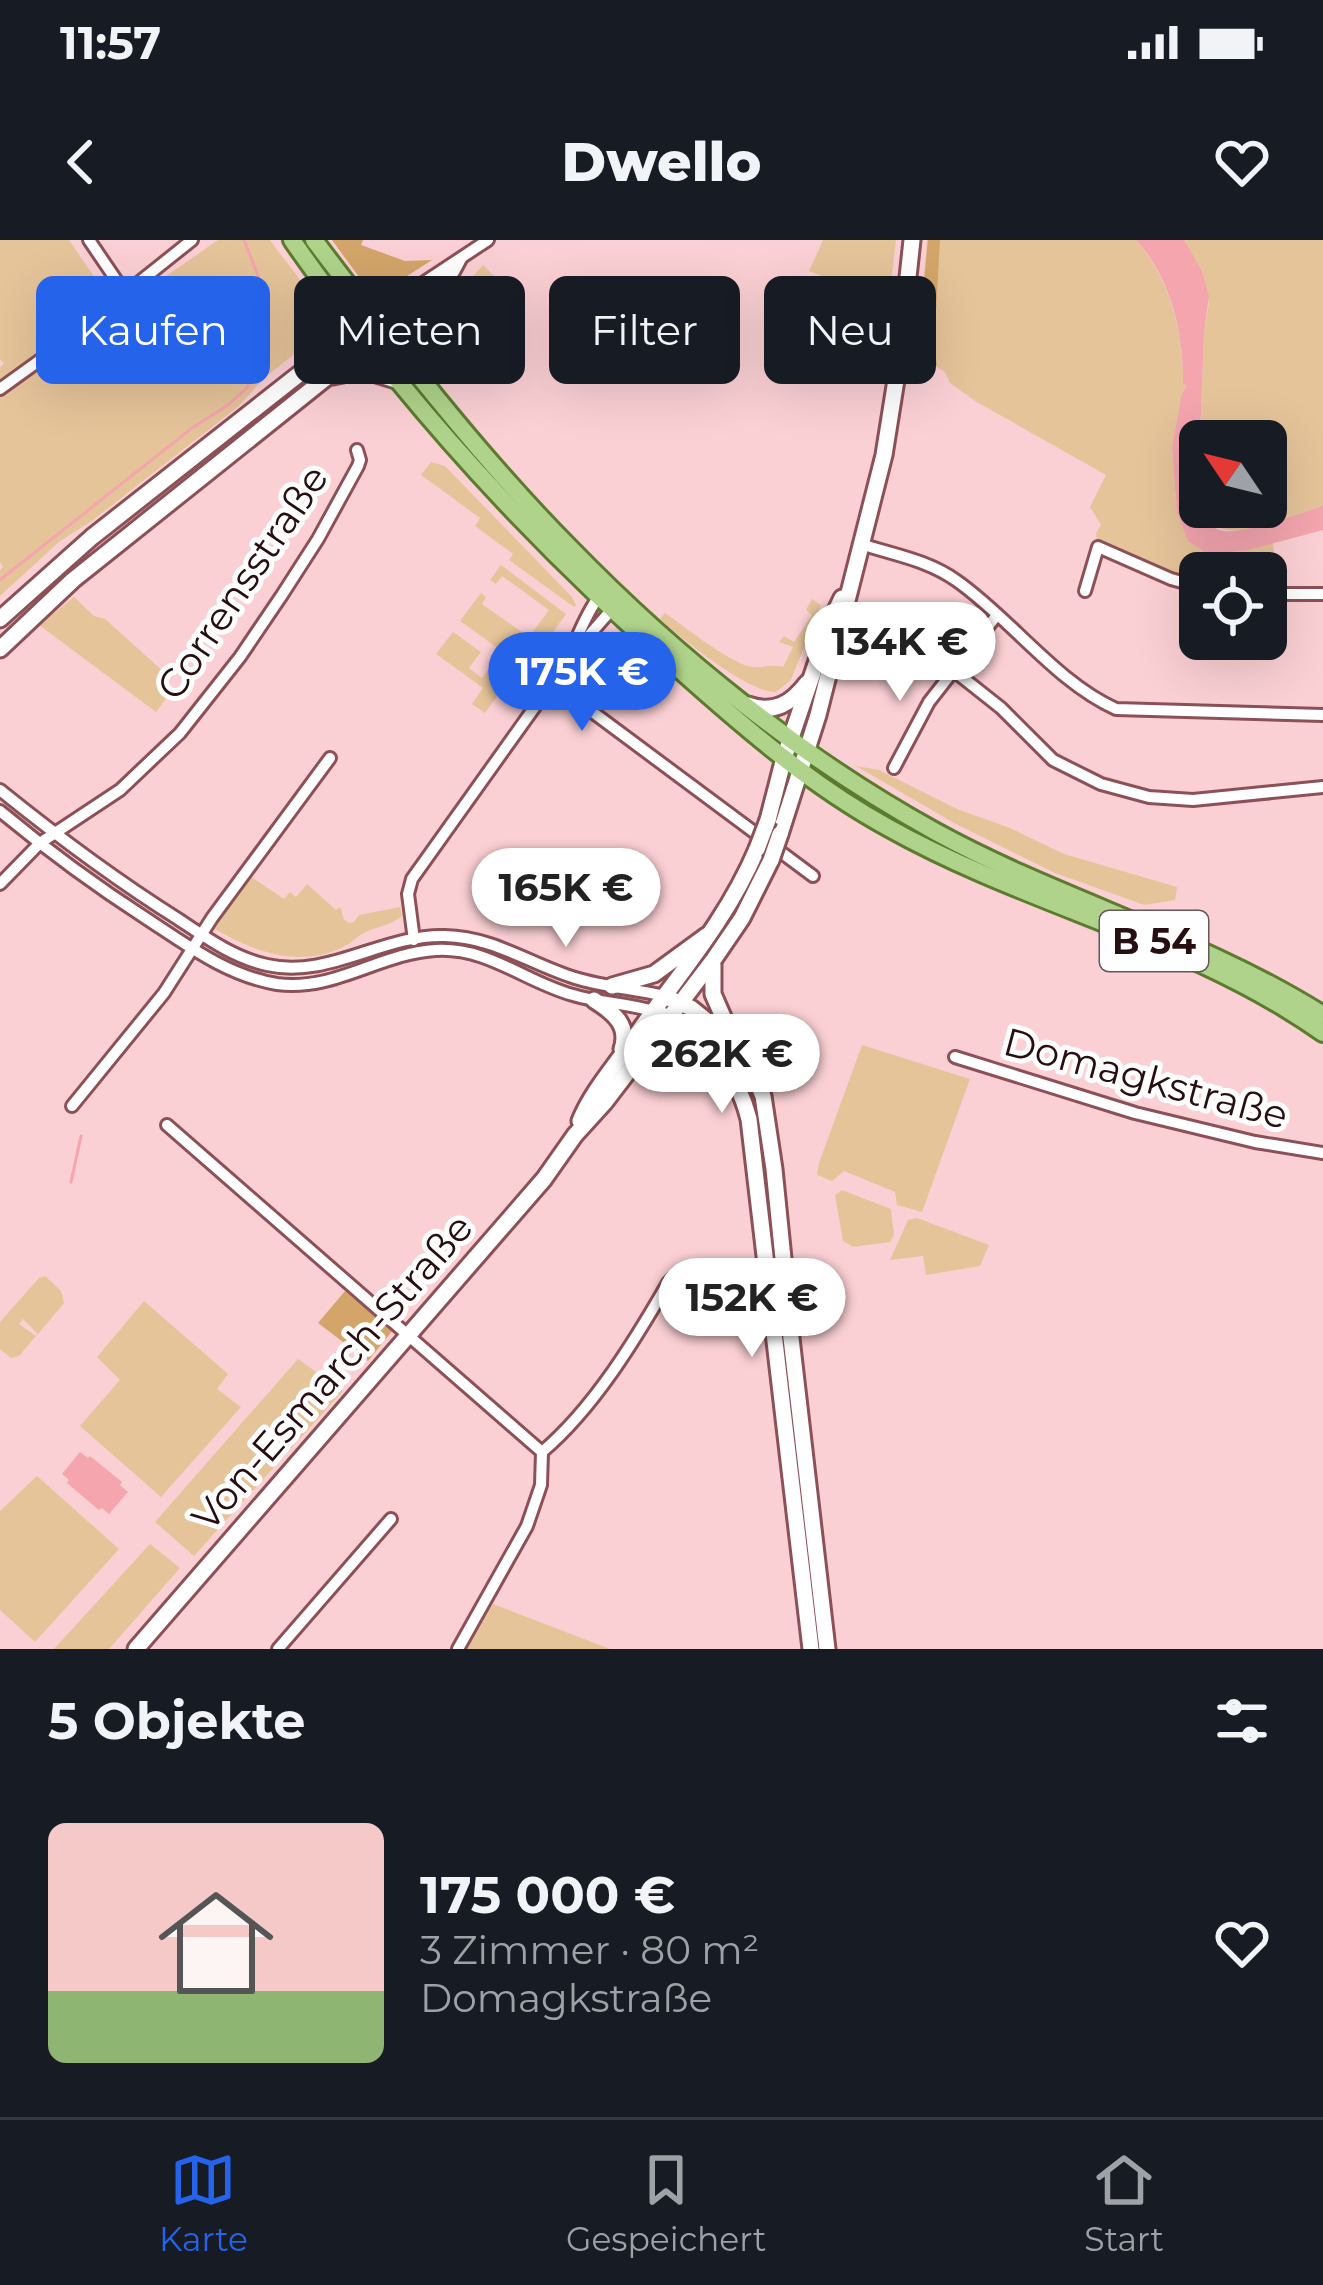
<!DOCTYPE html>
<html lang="de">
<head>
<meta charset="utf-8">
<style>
  :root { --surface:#171b24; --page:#242831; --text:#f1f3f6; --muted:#9ea1a6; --line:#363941; --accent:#2563eb }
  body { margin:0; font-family:Montserrat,sans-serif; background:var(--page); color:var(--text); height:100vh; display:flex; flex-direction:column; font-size:45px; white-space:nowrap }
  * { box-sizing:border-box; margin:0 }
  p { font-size:39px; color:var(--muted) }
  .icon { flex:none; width:66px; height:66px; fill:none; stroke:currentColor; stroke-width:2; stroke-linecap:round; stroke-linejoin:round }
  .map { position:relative; height:1409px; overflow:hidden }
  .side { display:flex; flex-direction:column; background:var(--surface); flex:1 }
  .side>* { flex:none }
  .banner { position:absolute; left:36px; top:36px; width:1251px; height:108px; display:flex; gap:24px }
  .needle { width:78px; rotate:305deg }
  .fabs { position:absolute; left:1179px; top:180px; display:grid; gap:24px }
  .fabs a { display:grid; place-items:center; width:108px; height:108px; border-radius:18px; background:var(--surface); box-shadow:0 12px 48px #0002; font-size:60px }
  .price { position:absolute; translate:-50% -102px; padding:0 27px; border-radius:42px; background:#fff; color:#222; font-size:39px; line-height:78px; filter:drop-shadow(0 3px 6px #0008) }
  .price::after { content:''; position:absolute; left:50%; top:72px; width:36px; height:27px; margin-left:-18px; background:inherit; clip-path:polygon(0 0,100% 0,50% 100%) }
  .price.current { background:var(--accent); color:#fff }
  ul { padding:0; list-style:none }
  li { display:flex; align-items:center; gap:36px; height:300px; padding:0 48px }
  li+li { border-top:3px solid var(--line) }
  li span { display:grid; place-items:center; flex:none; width:336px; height:240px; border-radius:18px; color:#555 }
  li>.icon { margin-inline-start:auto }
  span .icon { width:144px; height:144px; fill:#fffc; stroke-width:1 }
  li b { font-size:51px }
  h2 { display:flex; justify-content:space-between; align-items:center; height:144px; padding:0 48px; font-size:51px }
  .tag { padding:0 42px; border-radius:18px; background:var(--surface); box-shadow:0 12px 48px #0002; font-size:42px; line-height:108px }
  .tag.current { background:var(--accent); color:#fff }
  .status { display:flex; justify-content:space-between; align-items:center; height:84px; padding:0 60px; background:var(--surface); direction:ltr }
  .status svg { height:33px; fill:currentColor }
  header { display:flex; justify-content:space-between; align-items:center; height:156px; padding:0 48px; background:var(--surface); font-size:54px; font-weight:800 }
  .tab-bar { display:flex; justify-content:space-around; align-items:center; height:168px; border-top:3px solid var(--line); background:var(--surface); font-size:33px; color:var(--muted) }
  .tab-bar a { display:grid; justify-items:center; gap:6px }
  .tab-bar .current { color:var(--accent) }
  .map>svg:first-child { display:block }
  .green { fill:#e6c49a }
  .forest { fill:#d3a56a }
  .water { fill:#f4a5ae }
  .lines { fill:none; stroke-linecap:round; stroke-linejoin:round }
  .stream { stroke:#f4a5ae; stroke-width:3 }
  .street-casing { stroke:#8c5057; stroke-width:16 }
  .secondary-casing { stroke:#8c5057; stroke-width:21 }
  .primary-casing { stroke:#5c7b2e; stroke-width:22 }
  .street { stroke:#fff; stroke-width:10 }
  .secondary { stroke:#fff; stroke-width:15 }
  .primary { stroke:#afd38b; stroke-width:16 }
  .secondary-bridge-casing { stroke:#8c5057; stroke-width:21; stroke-linecap:butt }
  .secondary-bridge { stroke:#fff; stroke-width:15 }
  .labels { text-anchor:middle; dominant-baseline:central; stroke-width:10; stroke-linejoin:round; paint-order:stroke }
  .shield { fill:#fefefe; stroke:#675658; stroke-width:3 }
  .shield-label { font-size:36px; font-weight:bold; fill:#260e11 }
  .street-label { font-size:39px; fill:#260e11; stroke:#fefefe }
</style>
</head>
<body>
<div class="status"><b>11:57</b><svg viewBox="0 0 49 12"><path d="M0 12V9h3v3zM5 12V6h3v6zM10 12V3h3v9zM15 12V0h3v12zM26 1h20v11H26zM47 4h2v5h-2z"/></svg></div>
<header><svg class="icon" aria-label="back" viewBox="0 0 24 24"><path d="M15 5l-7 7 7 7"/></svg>Dwello<svg class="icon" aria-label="heart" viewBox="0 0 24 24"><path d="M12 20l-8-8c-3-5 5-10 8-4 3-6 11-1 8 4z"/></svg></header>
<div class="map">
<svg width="1323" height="1409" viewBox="0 0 1323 1409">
  <rect width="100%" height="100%" fill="#fbd0d4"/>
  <!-- green -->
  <g class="green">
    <path d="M 0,0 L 69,0 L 117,70 L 218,0 L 270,0 C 288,26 318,55 319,88 L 315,88 L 318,92 L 312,100 L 263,139 L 239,166 L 93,280 L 59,302 L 0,356 L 0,330 L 3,327 L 0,322 L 0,128 L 4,123 L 0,120 Z"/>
    <polygon points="823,0 896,0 889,62 809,31"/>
    <path d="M 927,0 L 1136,0 C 1170,39 1184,93 1183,143 L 1187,147 L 1172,208 L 1177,273 L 1188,301 L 1249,310 L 1273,303 L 1278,349 L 1266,349 L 1266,333 L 1200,333 L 1200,344 L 1170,336 L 1098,304 L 1096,293 L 1101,285 L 1090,267 L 1106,235 L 975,161 L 950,143 L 945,132 L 917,115 Z"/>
    <path d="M 1184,0 L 1323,0 L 1323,266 C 1293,276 1212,315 1203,267 L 1266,267 L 1266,201 L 1200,201 L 1200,239 L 1199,222 L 1204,94 L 1209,62 Z"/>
    <polygon points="483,25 494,36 437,103 447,138 453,146 434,123 428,100 453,59"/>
    <polygon points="431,222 445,226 572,357 576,365 574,367 509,320 513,314 475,286 480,278 421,235"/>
    <polygon points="501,325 566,374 527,429 460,381 481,353 486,357 482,364 529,397 549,370 502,336 496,344 490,340"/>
    <polygon points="74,357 94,376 105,379 165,433 166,450 170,453 156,472 39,385"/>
    <path d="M 812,359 L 821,365 L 791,440 L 776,452 C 749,453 682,399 660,379 L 665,373 C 682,385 734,426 753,427 C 764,428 770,424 783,427 L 793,407 L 779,402 L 784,396 L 794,402 L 812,375 L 806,370 Z"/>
    <polygon points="453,392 481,412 469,428 482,438 495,421 513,434 485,473 472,464 483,448 436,414"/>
    <polygon points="856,526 879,530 957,569 1010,588 1064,614 1177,647 1175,660 1144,665 1055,633 954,583"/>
    <path d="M 250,636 L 284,659 L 290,652 L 296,657 L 307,644 L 336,670 L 339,667 L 341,669 L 344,680 L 350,683 L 354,682 L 359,675 L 400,667 L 402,676 C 393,684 380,686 368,691 C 358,695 352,703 343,707 C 299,729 252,711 213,688 Z"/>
    <polygon points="862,805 970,839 922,972 897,965 895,952 844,931 832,941 817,935 819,923"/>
    <polygon points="842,950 891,969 894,995 890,1002 853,1007 843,1001 835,955"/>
    <polygon points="917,978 989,1005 980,1026 926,1035 923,1016 890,1020 908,980"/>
    <polygon points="45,1036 61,1051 64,1063 38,1094 23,1079 19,1084 36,1096 19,1116 11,1118 0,1109 0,1082 39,1038"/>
    <polygon points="144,1061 228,1134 217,1149 241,1167 161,1257 80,1186 120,1140 97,1117"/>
    <polygon points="298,1119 343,1151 194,1316 155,1282"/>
    <polygon points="37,1236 119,1309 35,1402 0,1370 0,1271"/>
    <polygon points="150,1304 180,1328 109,1409 54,1409"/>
    <polygon points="493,1364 610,1409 611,1409 467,1409"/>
  </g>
  <!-- forest -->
  <g class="forest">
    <polygon points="332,0 363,0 361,5 405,21 432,20 390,47 371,50 365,45"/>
    <polygon points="928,0 940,0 934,108 937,125 923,138 917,120"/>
    <polygon points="345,1051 393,1090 368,1121 318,1083"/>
  </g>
  <!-- water -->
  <g class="water">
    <path d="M 1136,0 L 1184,0 L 1202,31 L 1209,56 L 1204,94 L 1199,222 L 1200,267 L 1203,267 C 1205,277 1208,286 1219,290 C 1239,297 1301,273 1323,266 L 1323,290 L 1249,310 L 1208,314 L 1188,301 L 1177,273 L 1172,208 L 1182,153 L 1187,147 L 1183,143 C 1184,94 1171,38 1136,0 Z"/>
    <polygon points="80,1212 88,1218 90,1216 122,1242 120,1245 128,1252 109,1274 102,1268 99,1270 67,1243 69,1240 62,1234"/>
  </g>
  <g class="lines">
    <!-- stream -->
    <g class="stream">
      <polyline points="0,340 192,188 228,165 247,148 263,118 269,76 264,51 244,0"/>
      <polyline points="71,942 81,896"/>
    </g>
    <defs>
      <g id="street">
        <polyline points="89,0 125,53"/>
        <path d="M 420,65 C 410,89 414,110 422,134"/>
        <polyline points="373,76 488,0"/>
        <polyline points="384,91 454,32 461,19"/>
        <polyline points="0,149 54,110 192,0"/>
        <path d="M 861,304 C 894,315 928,320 957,341 C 1011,379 1056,442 1116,469 L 1323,475"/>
        <polyline points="1085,351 1098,307 1171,339 1200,347"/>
        <polyline points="1266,354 1323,354"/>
        <path d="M 600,356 C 590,366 568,414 566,430 C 565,441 570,449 575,459 L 813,636"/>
        <polyline points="571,416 613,368"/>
        <polyline points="953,430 1001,468 1053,520 1101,544 1149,557 1193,560 1323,547"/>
        <polyline points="894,528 929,462 997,375"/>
        <path d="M 0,550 C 57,596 116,640 178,679 C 205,697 234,718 267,725 C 329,739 383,694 445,696 C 494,697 530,724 575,738 C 604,747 635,749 664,756"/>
        <path d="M 0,571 C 47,610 96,646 147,679 C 188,706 228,736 277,744 C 334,752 380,713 436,710 C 488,707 525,742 573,755 C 599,763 627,763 653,771"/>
        <polyline points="0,644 40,603 120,550 180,493 240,417 282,355 318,299 358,226 360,220 357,210"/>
        <polyline points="414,700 408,654 412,639 539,461 546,453 568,446"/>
        <polyline points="955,817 1135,873 1255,902 1323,913"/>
        <polyline points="72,866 164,753 212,678 330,518"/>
        <polyline points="167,885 542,1212 541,1245 527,1286 458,1409"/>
        <path d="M 542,1212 C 594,1168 635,1100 668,1043 L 678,1033"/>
        <polyline points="278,1409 391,1279"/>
      </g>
      <g id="secondary">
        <polyline points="324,112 333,84 330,54"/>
        <polyline points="333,136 363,130 396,140"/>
        <polyline points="0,379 92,297 373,76"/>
        <polyline points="0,409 73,340 376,98"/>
        <path d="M 748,465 C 774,474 791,464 807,443"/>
        <polyline points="768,580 784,518 830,383 842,358"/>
        <polyline points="780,594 818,475 884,215 899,121 912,0"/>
        <polyline points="713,725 713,754 730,793"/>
        <polyline points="612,746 654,734 706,696"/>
        <polyline points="664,756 691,768 733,802 750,825 763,856 774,929 791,1098 827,1409"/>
        <path d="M 594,760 C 613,772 630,785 622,809"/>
        <path d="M 653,771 C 704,791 735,826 749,879 L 811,1409"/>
        <polyline points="643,817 675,802 706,805"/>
        <path d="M 580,881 C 590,856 609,833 625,811 C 671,743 725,685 757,609"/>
        <polyline points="136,1409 544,939 575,895 605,862 714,719 742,678 771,620"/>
      </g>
      <g id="primary">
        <path d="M 292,0 C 403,160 533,302 680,430 C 745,488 812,546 889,588 C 1030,667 1190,699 1323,793"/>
        <path d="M 314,0 C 394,106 477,214 570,308 C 677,418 802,518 936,592 C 1062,661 1201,698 1323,775"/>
      </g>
    </defs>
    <!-- street casing -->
    <use href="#street" class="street-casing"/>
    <!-- secondary casing -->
    <use href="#secondary" class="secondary-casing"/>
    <!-- primary casing -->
    <use href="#primary" class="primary-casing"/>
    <!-- street -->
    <use href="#street" class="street"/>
    <!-- secondary -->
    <use href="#secondary" class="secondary"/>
    <!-- primary -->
    <use href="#primary" class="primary"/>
    <defs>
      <g id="secondary-bridge">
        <polyline points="757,609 768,580"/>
        <polyline points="771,620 780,594"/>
      </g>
    </defs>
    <!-- secondary-bridge casing -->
    <use href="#secondary-bridge" class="secondary-bridge-casing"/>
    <!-- secondary-bridge -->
    <use href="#secondary-bridge" class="secondary-bridge"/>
  </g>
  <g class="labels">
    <!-- shield labels -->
    <rect class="shield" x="1100" y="671" width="108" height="60" rx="9"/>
    <g class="shield-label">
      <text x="1154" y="701">B 54</text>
    </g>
    <!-- street labels -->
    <g class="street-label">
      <text transform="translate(242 342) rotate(-56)">Corrensstraße</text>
      <text transform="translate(1146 838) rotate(15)">Domagkstraße</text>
      <text transform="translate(332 1132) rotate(-49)">Von-Esmarch-Straße</text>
    </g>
  </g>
</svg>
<div class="fabs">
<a><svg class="needle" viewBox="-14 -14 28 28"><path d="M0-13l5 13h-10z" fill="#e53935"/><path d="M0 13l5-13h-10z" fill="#9ea1a6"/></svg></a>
<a><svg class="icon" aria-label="locate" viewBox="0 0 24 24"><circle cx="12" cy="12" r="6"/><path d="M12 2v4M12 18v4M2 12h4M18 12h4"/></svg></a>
</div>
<b class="price" style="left:900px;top:464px">134K €</b>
<b class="price current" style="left:582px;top:494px">175K €</b>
<b class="price" style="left:566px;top:710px">165K €</b>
<b class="price" style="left:722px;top:876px">262K €</b>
<b class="price" style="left:752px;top:1120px">152K €</b>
<div class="banner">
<a class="tag current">Kaufen</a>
<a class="tag">Mieten</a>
<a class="tag">Filter</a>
<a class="tag">Neu</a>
</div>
</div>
<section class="side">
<h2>5 Objekte<svg class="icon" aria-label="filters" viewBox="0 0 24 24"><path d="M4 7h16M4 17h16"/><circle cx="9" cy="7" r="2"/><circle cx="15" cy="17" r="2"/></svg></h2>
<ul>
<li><span style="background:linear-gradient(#f6c9c9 70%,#8fb573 0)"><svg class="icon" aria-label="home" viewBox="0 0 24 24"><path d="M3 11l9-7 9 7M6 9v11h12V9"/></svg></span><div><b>175 000 €</b><p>3 Zimmer · 80 m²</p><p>Domagkstraße</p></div><svg class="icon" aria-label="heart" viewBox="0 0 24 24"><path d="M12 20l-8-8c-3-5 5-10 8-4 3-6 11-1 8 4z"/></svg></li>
</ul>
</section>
<nav class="tab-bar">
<a class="current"><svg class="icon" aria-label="map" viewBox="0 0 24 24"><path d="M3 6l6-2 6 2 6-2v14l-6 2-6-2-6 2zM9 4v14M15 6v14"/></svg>Karte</a>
<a><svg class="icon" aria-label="saved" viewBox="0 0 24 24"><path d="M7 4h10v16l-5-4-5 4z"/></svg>Gespeichert</a>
<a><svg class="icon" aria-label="home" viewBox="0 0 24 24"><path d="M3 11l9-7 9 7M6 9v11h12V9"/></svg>Start</a>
</nav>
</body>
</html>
